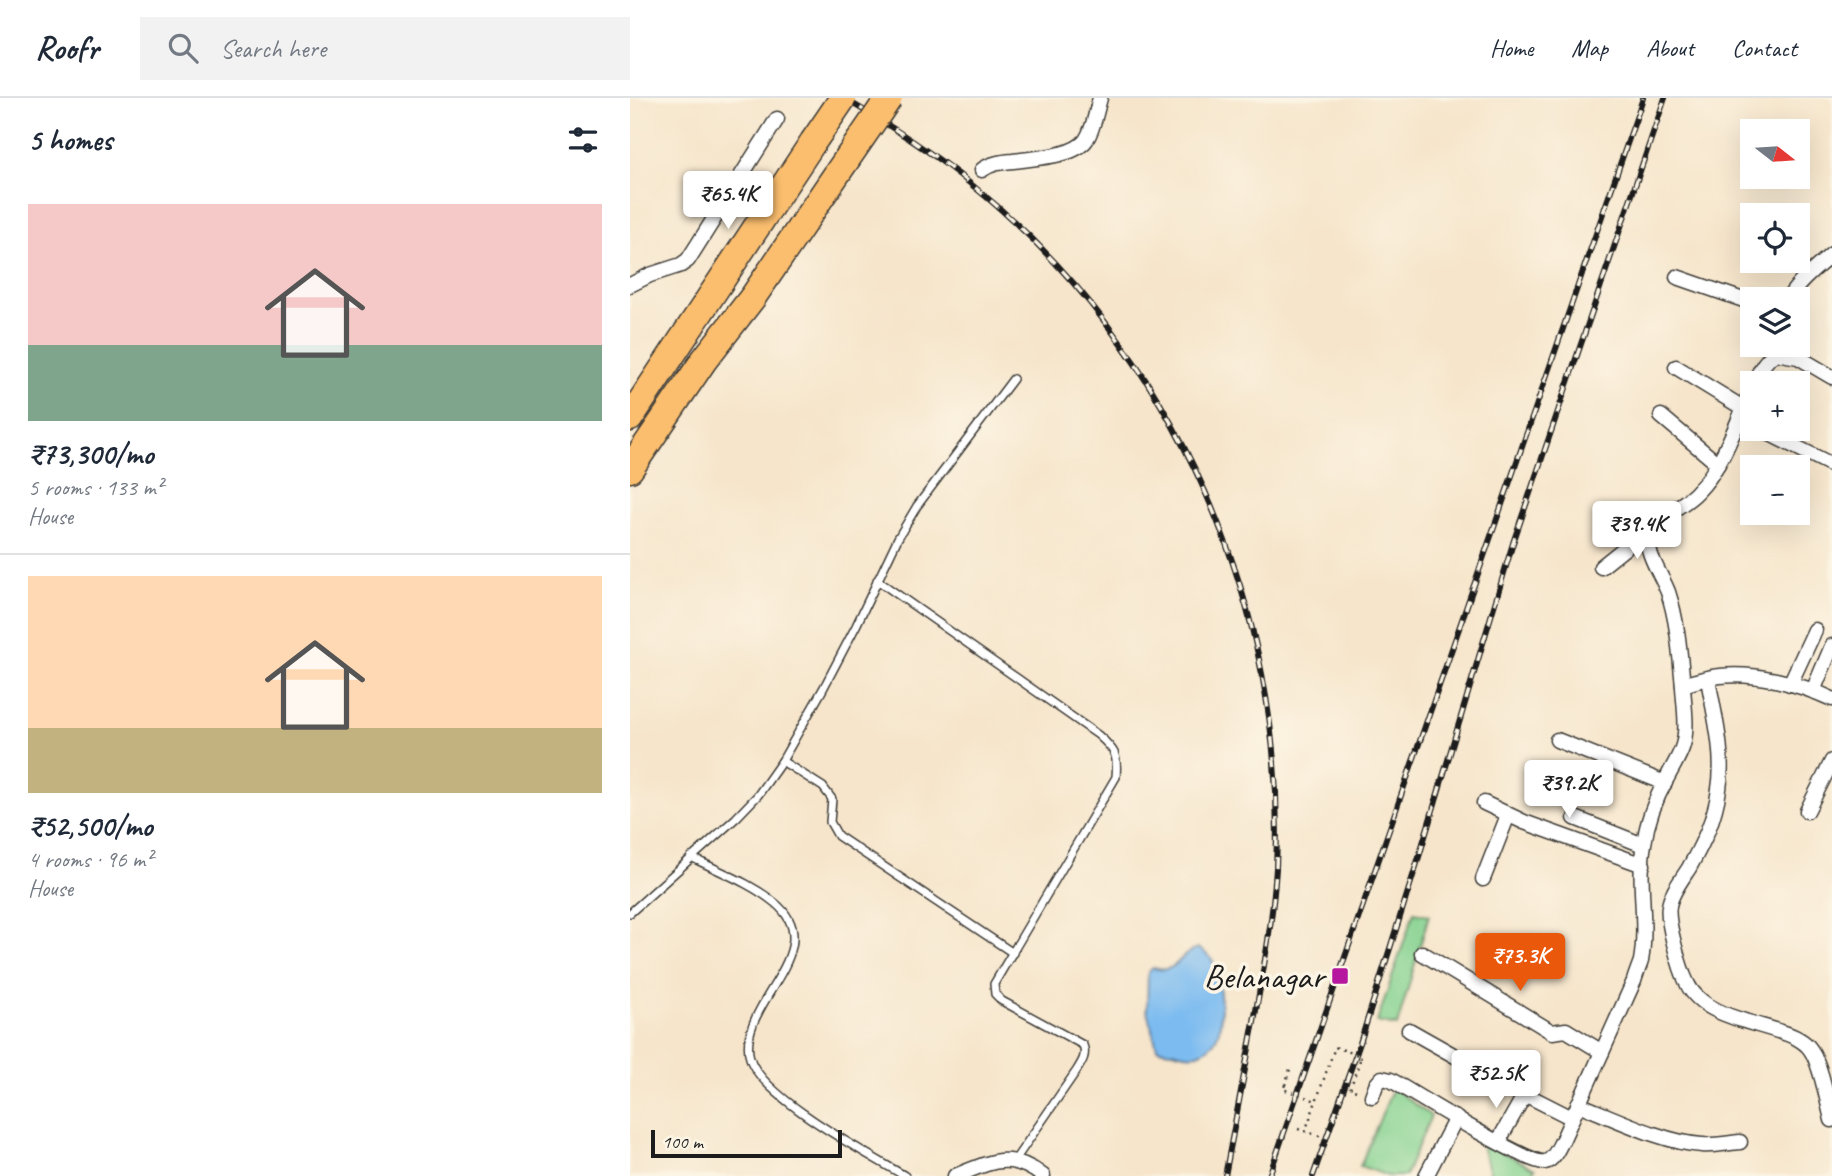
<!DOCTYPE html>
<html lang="en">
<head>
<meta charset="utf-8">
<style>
  :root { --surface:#fff; --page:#f2f2f3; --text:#1f2937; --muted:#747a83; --line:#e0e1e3; --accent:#ea580c }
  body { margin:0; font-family:Caveat,sans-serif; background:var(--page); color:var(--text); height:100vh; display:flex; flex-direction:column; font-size:26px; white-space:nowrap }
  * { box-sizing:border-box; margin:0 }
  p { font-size:23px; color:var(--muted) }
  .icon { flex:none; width:38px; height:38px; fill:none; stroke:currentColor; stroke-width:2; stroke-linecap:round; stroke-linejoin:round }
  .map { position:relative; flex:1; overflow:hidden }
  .sheet { display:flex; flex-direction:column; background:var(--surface); width:630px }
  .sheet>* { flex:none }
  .needle { width:46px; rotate:107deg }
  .fabs { position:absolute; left:1110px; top:21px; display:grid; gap:14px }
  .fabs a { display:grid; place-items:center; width:70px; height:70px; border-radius:0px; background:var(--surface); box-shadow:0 7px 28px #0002; font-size:35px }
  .scale { position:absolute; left:21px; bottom:18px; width:191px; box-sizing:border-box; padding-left:7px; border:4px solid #1c1c1c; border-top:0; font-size:19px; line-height:24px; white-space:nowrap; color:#1c1c1c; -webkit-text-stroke:5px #fcf5e5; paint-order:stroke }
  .price { position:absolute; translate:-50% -60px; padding:0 16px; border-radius:7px; background:#fff; color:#222; font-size:23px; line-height:46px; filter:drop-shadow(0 2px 4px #0008) }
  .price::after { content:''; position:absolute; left:50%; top:42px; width:21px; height:16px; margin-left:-10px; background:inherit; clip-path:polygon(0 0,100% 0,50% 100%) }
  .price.on { background:var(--accent); color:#fff }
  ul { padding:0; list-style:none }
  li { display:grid; align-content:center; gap:14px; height:371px; padding:0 28px }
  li+li { border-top:2px solid var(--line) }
  li span { display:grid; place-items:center; height:217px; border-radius:0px; color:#555 }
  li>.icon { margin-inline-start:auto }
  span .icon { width:126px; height:126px; fill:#fffc; stroke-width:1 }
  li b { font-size:30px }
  h2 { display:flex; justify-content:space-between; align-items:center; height:84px; padding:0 28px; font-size:30px }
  header { display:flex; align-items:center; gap:42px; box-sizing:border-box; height:98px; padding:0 35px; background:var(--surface); border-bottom:2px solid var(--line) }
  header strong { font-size:33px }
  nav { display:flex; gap:38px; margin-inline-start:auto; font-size:24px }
  .search { width:490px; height:63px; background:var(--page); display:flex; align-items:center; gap:18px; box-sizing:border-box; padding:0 24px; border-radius:0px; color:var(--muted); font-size:26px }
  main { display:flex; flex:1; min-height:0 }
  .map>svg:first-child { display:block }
  .green { fill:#85d290; stroke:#507756; stroke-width:2 }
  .water { fill:#7cbbf0; stroke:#4c6c86; stroke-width:2 }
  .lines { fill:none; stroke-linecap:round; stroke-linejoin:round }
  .lane-casing { stroke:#3d3a36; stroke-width:10 }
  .street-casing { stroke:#3d3a36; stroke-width:17 }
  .highway-casing { stroke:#3d3a36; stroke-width:29 }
  .path { stroke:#3d3a36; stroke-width:2.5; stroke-dasharray:2 5; stroke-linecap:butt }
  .lane { stroke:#fff; stroke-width:7 }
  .street { stroke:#fff; stroke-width:14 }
  .highway { stroke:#fbbe6e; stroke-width:26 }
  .rail-casing { stroke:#1c1c1c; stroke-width:6 }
  .rail { stroke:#fcf5e5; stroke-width:3.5; stroke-dasharray:10; stroke-linecap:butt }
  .highway-bridge-casing { stroke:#3d3a36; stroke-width:29; stroke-linecap:butt }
  .path-bridge { stroke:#3d3a36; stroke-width:2.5; stroke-dasharray:2 5; stroke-linecap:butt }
  .highway-bridge { stroke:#fbbe6e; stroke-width:26 }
  .poi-dot { fill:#b5179e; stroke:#fcf5e5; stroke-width:2.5 }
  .labels { text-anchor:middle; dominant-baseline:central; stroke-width:7; stroke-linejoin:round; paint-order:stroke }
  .poi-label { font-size:35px; fill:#1c1c1c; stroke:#fcf5e5; text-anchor:end }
</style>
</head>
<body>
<header>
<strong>Roofr</strong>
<div class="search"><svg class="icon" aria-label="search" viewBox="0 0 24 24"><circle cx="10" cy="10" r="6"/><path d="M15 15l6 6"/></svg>Search here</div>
<nav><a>Home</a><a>Map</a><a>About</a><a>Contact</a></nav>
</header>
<main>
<section class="sheet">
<h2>5 homes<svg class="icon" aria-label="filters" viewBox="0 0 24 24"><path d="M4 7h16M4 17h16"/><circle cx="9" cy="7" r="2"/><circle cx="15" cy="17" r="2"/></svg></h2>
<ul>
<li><span style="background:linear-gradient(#f6c9c9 65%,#7fa58c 0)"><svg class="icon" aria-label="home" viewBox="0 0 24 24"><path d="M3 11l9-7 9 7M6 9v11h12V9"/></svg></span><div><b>₹73,300/mo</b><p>5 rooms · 133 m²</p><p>House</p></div></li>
<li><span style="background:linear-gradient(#ffd9b3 70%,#c2b280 0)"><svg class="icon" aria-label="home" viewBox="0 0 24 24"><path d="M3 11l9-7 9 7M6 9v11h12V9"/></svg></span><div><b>₹52,500/mo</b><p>4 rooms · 96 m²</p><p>House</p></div></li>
</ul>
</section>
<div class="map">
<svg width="1202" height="1078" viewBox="0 0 1202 1078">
  <rect width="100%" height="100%" fill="#fcf5e5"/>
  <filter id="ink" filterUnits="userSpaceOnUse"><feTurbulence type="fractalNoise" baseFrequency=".0143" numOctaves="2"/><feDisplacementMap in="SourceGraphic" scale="14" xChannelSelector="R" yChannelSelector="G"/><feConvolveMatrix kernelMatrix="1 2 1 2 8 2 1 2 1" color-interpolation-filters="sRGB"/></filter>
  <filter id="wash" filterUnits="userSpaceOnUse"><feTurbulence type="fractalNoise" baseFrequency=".00686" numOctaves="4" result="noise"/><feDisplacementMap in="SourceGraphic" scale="28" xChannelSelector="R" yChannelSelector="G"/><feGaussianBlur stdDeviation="1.57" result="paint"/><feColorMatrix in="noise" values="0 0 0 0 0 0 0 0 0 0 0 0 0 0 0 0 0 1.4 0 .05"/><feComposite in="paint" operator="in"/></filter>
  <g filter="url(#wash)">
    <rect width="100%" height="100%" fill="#f6e5cb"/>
    <!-- green -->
    <g class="green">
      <polygon points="784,814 799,817 767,928 747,924"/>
      <polygon points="763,990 801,1018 775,1078 758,1078 730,1068"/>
      <polygon points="850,1042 905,1071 900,1078 861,1078"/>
    </g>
    <!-- water -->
    <path class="water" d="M 568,850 C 573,853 577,856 581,860 C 591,876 596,931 583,945 C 579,950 571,955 565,956 C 556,958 551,955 543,953 C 537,952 533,953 527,950 L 517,912 L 518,874 L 523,870 C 549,877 547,856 568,850 Z"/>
  </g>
  <g filter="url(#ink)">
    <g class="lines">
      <defs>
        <g id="lane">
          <path d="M 247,482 L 468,637 C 485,652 488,656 486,679 L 364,886 L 365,896 L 372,903 L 453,947 C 457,957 452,964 447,972 L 385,1062"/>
          <polyline points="152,663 193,689 202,701 200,724 208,738 383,855"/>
          <path d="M 61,759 C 88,773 121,785 145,805 C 202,852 105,907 120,960 C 131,999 239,1057 275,1078"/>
          <polyline points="0,815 106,720 128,697 152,663 193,591 226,528 268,440 287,408 383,281"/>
        </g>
        <g id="street">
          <path d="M 352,72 C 361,65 372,64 383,63 C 403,60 444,59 456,42 C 464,30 466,14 470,0"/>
          <polyline points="1047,179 1122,205"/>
          <polyline points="0,187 20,177 51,167 58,162 147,21"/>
          <path d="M 1158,201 C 1169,183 1186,170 1202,156"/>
          <polyline points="1046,269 1113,310"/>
          <path d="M 1124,285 C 1130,273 1134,262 1146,255 L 1168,259 L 1202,279"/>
          <polyline points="1031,318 1088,366"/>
          <polyline points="1130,331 1202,367"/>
          <polyline points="971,469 1021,429"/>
          <path d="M 1078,581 C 1084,616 1095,655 1089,691 C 1085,721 1073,745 1059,770 C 1052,781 1041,795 1039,808 C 1036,822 1050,871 1057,885 C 1071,916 1118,923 1148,933 C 1159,936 1173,941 1180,951 C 1190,963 1198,1005 1202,1022"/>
          <polyline points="1160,586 1185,532"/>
          <path d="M 1053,587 C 1065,583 1078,579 1090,578 C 1126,574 1170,586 1202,601"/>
          <polyline points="1183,593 1202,548"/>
          <polyline points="927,642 1035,685"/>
          <polyline points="854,705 894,724 1013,767"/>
          <polyline points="1177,713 1202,663"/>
          <polyline points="945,720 1013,747"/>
          <polyline points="853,781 878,717"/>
          <polyline points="792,855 922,934 936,932 972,954"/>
          <polyline points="779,932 873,985 942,1020"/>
          <path d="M 742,998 L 746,987 L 752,980 L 761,982 C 781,994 901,1068 915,1064 C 924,1062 928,1050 932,1043 L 1004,883 C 1006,876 1009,869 1011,863 C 1018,824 1007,784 1014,746 C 1017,723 1026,700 1037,680 C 1042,670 1050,658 1053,647 C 1058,629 1054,607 1053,589 C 1050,557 1048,524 1038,494 C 1032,478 1016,456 1018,439 C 1020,420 1054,409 1067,394 C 1094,367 1106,325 1122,291"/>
          <path d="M 948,1006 C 984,1020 1035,1045 1072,1047 C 1085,1048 1098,1045 1110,1044"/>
          <polyline points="868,1044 895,996"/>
          <path d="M 325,1078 C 361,1064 379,1052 413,1078"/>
          <polyline points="796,1078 826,1020"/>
        </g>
        <g id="highway">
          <polyline points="0,320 183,44"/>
          <polyline points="0,371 74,262 123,199 217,61"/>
        </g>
      </defs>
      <!-- lane casing -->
      <use href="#lane" class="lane-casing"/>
      <!-- street casing -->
      <use href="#street" class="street-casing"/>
      <!-- highway casing -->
      <use href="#highway" class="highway-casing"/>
      <!-- path -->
      <g class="path">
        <polyline points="730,962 720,991 730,994"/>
        <polyline points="655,987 660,971"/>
        <polyline points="668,1031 692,1039"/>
        <polyline points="675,1034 689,995"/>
      </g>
      <!-- lane -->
      <use href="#lane" class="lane"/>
      <!-- street -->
      <use href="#street" class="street"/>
      <!-- highway -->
      <use href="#highway" class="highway"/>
      <defs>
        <g id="rail">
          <path d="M 213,0 C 258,26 302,54 342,87 C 545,251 658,510 646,770 C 643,820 634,869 625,918 C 615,972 605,1025 595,1078"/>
          <polyline points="639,1078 1013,0"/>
          <polyline points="683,1078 730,945 788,762 883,445 1035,0"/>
        </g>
      </defs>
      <!-- rail casing -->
      <use href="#rail" class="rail-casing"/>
      <!-- rail -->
      <use href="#rail" class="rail"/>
      <defs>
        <g id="highway-bridge">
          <polyline points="183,44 213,0"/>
          <polyline points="217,61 259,0"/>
        </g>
      </defs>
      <!-- highway-bridge casing -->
      <use href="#highway-bridge" class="highway-bridge-casing"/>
      <!-- path-bridge -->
      <g class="path-bridge">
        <polyline points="655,987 653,991 686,1003"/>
        <polyline points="689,995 705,949 731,958 730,962"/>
      </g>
      <!-- highway-bridge -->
      <use href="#highway-bridge" class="highway-bridge"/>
    </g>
  </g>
  <!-- markers -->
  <rect class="poi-dot" x="701" y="869" width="18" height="18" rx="3.5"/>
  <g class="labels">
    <!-- poi labels -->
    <g class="poi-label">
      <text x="694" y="878">Belanagar</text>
    </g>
  </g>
</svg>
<div class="fabs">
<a><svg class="needle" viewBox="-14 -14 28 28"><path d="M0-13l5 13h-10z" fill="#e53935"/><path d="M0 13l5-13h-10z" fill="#747a83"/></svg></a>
<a><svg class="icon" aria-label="locate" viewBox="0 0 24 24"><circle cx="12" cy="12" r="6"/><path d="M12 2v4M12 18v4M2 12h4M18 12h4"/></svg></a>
<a><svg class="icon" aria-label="layers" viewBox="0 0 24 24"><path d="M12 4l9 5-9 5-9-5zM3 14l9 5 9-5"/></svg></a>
<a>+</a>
<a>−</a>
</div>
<div class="scale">100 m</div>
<b class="price" style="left:98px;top:133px">₹65.4K</b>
<b class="price" style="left:1007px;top:463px">₹39.4K</b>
<b class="price" style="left:939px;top:722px">₹39.2K</b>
<b class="price on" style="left:890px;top:895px">₹73.3K</b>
<b class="price" style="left:866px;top:1012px">₹52.5K</b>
</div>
</main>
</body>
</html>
